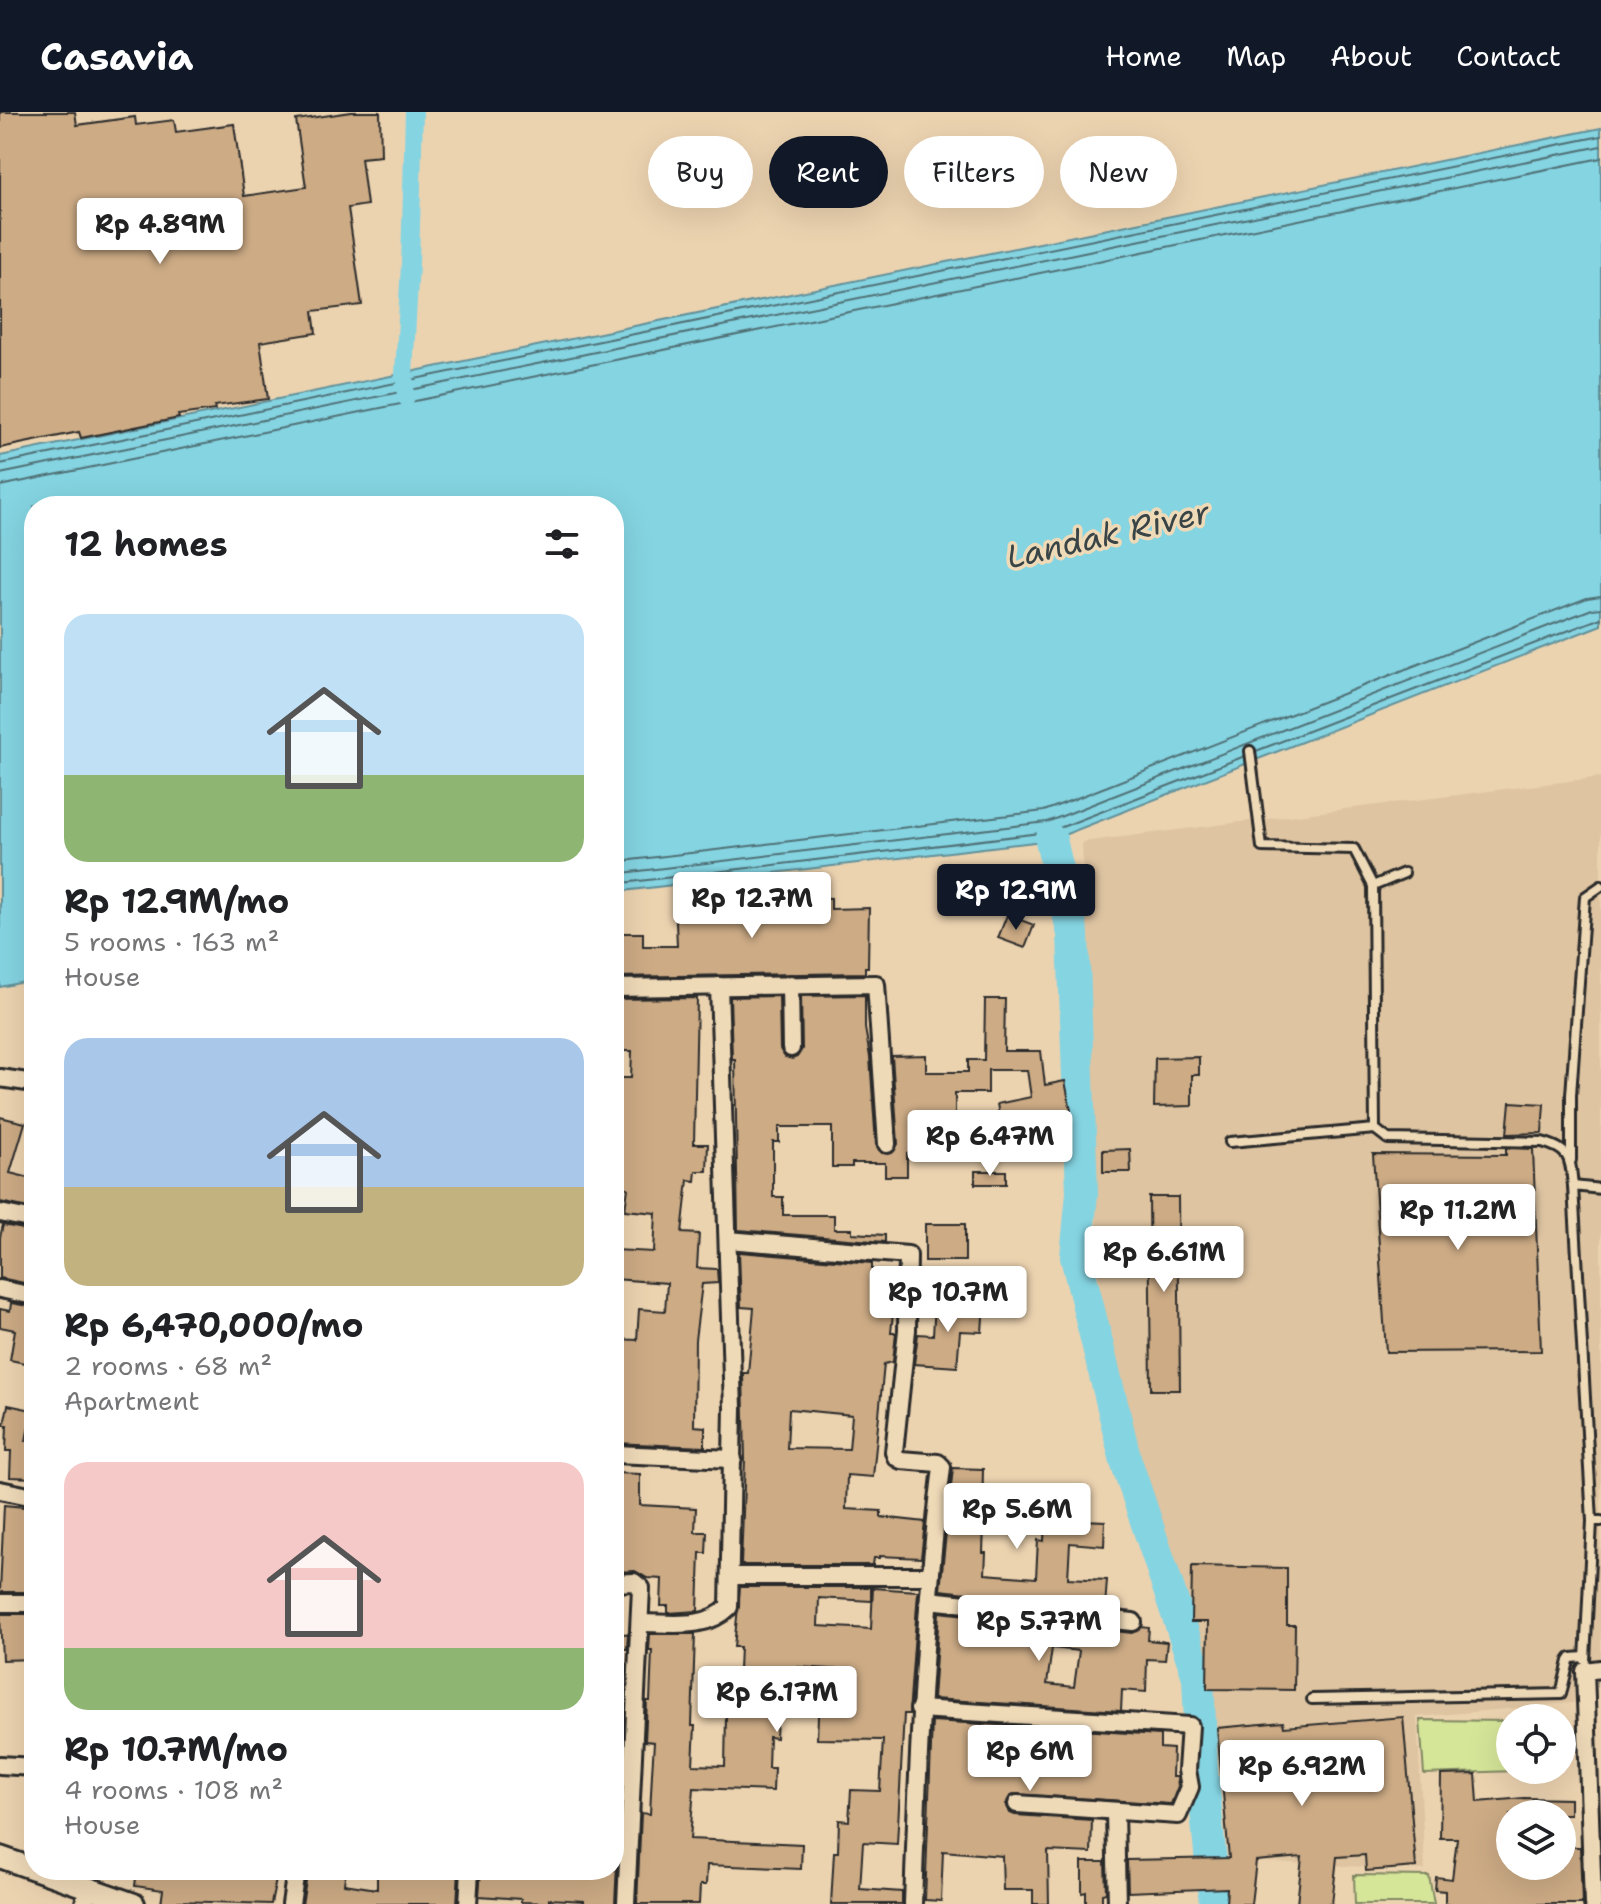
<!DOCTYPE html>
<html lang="en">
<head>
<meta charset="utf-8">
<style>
  :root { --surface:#fff; --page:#f6f6f6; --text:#202124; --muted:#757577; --accent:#111827 }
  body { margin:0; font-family:"Shantell Sans",sans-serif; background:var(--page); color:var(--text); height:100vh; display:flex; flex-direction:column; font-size:30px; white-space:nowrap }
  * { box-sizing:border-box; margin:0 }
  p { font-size:26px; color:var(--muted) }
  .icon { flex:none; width:44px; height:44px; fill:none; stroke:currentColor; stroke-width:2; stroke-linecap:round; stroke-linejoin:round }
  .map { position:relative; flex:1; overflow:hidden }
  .panel { position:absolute; left:24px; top:384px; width:600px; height:1384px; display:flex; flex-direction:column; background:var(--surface); border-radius:32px; box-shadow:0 8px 32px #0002 }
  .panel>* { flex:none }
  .guide { position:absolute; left:648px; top:24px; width:760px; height:72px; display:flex; gap:16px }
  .fabs { position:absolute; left:1496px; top:1592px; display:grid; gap:16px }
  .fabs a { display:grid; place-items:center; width:80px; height:80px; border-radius:50%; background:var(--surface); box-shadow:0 8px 32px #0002; font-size:40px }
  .price { position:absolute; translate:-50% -68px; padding:0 18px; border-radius:8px; background:#fff; color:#222; font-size:26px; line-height:52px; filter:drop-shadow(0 2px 4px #0008) }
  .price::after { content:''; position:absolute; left:50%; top:48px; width:24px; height:18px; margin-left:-12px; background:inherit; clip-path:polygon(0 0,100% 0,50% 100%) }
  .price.active { background:var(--accent); color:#fff }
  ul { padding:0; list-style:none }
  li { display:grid; align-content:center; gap:16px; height:424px; padding:0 40px }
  li span { display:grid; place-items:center; height:248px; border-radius:24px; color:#555 }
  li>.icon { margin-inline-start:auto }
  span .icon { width:144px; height:144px; fill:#fffc; stroke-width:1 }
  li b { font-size:34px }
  h2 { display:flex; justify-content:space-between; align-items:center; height:96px; padding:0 40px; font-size:34px }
  .pill { padding:0 28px; border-radius:36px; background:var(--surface); box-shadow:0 8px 32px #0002; font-size:28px; line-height:72px }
  .pill.active { background:var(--accent); color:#fff }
  header { display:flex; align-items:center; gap:48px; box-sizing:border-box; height:112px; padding:0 40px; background:var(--accent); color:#fff }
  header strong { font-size:38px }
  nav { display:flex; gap:44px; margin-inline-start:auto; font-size:28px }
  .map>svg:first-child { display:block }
  .built { fill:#dec4a1 }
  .green { fill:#d5e699; stroke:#808862; stroke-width:2 }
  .water { fill:#85d4e2; stroke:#619099; stroke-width:2 }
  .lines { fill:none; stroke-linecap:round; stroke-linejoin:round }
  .shore { stroke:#4f6f74; stroke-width:2 }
  .canal { stroke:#85d4e2; stroke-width:18 }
  .river { stroke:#85d4e2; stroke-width:32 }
  .building { fill:#ccab85; stroke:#2b2b2b; stroke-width:2; fill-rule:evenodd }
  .service-casing { stroke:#2b2b2b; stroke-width:14 }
  .minor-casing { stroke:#2b2b2b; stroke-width:22 }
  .tertiary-casing { stroke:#2b2b2b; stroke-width:26 }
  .service { stroke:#efdab8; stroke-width:8 }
  .minor { stroke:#efdab8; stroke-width:16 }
  .tertiary { stroke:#efdab8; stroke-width:20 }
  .labels { text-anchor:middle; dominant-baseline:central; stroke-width:7; stroke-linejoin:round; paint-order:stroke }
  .water-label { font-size:32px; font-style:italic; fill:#384446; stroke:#efdab8 }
</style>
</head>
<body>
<header>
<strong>Casavia</strong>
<nav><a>Home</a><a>Map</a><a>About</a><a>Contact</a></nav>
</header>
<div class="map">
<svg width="1601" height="1792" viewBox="0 0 1601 1792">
  <rect width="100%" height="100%" fill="#ecd3b0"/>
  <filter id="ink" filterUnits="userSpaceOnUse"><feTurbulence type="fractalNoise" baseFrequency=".0125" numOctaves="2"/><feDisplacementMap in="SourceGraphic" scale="16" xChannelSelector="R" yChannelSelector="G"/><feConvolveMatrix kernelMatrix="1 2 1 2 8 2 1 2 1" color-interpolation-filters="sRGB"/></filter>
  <g filter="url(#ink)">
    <!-- built -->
    <polygon class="built" points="1601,665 1601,1555 1593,1556 1593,1589 1417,1605 1425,1758 1249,1749 1100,1208 1082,730"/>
    <!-- green -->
    <g class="green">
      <polygon points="1420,1608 1510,1609 1510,1658 1516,1659 1424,1662"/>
      <polygon points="1354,1763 1429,1764 1434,1792 1355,1792"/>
    </g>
    <!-- water -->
    <polygon class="water" points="1601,16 1601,513 1051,728 614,780 614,394 34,394 34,868 0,875 0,344"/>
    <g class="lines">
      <!-- shore -->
      <g class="shore">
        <polyline points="0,352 1601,24"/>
        <polyline points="0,362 1601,34"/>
        <polyline points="0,374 1601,46"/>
        <polyline points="1256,639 1601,506"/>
        <polyline points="614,750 1044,699 1587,486 1601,484"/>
        <polyline points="614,762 1047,710 1592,497 1601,496"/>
        <polyline points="614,772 1049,720 1245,644"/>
      </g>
      <!-- canal -->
      <polyline class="canal" points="406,285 404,262 410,152 414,0"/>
      <!-- river -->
      <polyline class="river" points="1051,728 1073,822 1082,1081 1076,1145 1126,1349 1198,1565 1202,1658 1215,1792"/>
    </g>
    <!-- building -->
    <g class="building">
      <polygon points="0,0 75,0 77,13 135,5 136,13 174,8 176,20 234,12 244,84 306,75 296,8 351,0 380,0 381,44 361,46 367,93 348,96 362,193 313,199 316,221 260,230 268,287 214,294 215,298 178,303 179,306 81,326 79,320 0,336"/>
      <polygon points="734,784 734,798 763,797 763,785 790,784 831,786 831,797 869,796 868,855 865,855 865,861 614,865 614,821 643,821 643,834 677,834 675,785"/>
      <polygon points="1007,803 1034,813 1025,836 998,826"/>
      <polygon points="865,883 865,916 870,945 876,1033 882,1041 892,1041 898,1032 892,944 926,943 926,960 968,960 968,948 984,948 985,887 1005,887 1004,939 1041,939 1045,973 1065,969 1071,999 1029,1005 1030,1011 1002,1017 997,992 1031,985 1027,958 988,958 988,981 955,981 955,1011 915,1011 917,1041 907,1041 907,1064 885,1064 885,1051 852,1051 852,1055 832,1055 832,1015 779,1015 779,1030 773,1030 773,1085 783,1085 783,1103 834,1103 834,1117 852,1117 852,1121 885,1123 885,1130 738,1118 735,947 732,947 730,885 779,884 780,937 785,945 792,947 797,945 802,937 801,884"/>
      <polygon points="697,886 694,1032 708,1032 707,1059 696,1059 695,1069 688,1068 682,1121 699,1122 697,1156 717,1157 718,1171 702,1172 695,1228 694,1314 705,1315 705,1335 614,1331 615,1227 637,1228 639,1197 665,1199 667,1171 614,1167 614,1138 654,1140 656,1101 625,1098 628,1076 614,1074 614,966 631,966 632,939 614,939 614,887"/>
      <polygon points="1199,945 1199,963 1192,963 1192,994 1154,995 1155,946"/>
      <polygon points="1510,990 1544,992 1542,1021 1507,1022"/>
      <polygon points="0,1005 25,1011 10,1061 34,1067 29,1096 0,1090"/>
      <polygon points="1506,1036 1533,1037 1541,1239 1386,1240 1373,1042 1506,1043"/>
      <polygon points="1130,1037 1131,1060 1103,1060 1103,1038"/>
      <rect x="975" y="1059" width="31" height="13"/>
      <polygon points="1149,1085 1178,1085 1180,1278 1151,1278"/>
      <rect x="925" y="1112" width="40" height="37"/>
      <polygon points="3,1113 23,1117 23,1120 34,1123 34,1173 0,1166 0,1125"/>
      <path d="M 739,1140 L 872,1151 L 872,1169 L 896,1171 L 891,1221 L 896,1221 L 893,1250 L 884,1252 L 873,1365 L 847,1363 L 846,1397 L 881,1399 L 881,1405 L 925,1410 L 921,1446 L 880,1444 L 880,1446 L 874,1446 L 873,1453 L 741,1453 L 745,1347 L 743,1261 L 748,1261 L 754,1196 L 741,1195 ZM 789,1297 L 852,1303 L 849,1337 L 787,1336 Z"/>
      <polygon points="11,1191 34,1195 34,1253 10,1248 15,1218 0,1215 0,1197 10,1199"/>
      <polygon points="961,1191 984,1192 982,1220 960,1219 957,1255 914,1252 918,1222 933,1223 935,1192 960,1194"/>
      <polygon points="8,1293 32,1298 26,1329 34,1329 34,1366 10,1365 11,1339 6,1339 7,1313 4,1313"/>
      <polygon points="953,1356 983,1357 982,1411 984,1411 983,1441 986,1441 985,1462 1036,1466 1038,1428 1044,1429 1046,1391 1084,1394 1083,1408 1105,1409 1104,1434 1070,1431 1068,1466 1107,1468 1105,1496 940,1478"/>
      <polygon points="614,1361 640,1362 640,1393 696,1396 695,1420 707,1420 706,1441 700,1441 698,1499 668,1501 668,1494 661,1494 662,1467 647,1466 635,1459 614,1460"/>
      <polygon points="4,1393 34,1396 34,1480 0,1480"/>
      <polygon points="1192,1454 1287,1456 1287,1513 1295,1513 1294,1578 1207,1577 1208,1510 1191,1510"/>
      <polygon points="740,1475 871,1475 871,1489 819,1486 818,1514 871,1517 873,1476 918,1479 909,1602 904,1602 897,1732 863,1730 860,1777 902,1780 902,1792 831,1792 834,1740 838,1740 839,1708 849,1709 851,1678 880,1679 883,1628 817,1627 819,1583 845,1585 847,1558 798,1555 798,1570 771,1569 770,1605 777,1605 776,1626 769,1625 768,1656 774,1656 773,1679 694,1676 690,1727 802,1732 801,1757 707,1753 706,1773 700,1773 699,1792 637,1792 641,1701 650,1702 652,1661 654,1630 645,1629 647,1589 650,1589 652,1538 649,1538 650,1522 695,1522 692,1614 695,1614 693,1653 725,1654 726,1603 737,1603 740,1535 734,1535"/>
      <path d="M 939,1500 L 1132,1521 L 1142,1515 L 1149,1516 L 1148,1528 L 1167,1530 L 1165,1548 L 1147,1547 L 1146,1580 L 1122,1578 L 1121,1599 L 933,1587 ZM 1052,1536 L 1079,1539 L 1074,1575 L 1047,1572 Z"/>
      <polygon points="0,1502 34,1502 34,1547 2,1548"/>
      <polygon points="614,1521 628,1522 627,1537 614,1537"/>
      <polygon points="614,1588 625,1588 623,1628 614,1628"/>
      <polygon points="1403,1605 1416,1755 1366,1759 1365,1743 1337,1745 1332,1792 1297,1792 1302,1745 1256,1749 1251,1792 1226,1792 1227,1776 1128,1780 1127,1748 1229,1746 1217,1616 1283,1610 1284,1615"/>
      <polygon points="932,1609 1160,1623 1160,1636 1173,1637 1172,1665 1177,1665 1178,1674 1171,1692 1013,1682 1006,1692 1010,1701 1015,1703 1092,1708 1091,1741 1048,1739 1049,1792 1033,1792 1033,1778 1003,1778 1002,1744 943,1739 941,1789 925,1788"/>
      <polygon points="1476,1662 1478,1690 1524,1686 1570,1687 1570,1702 1510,1702 1510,1754 1562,1754 1562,1735 1580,1735 1582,1792 1445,1792 1445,1779 1435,1778 1436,1765 1452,1767 1457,1726 1440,1726 1441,1663"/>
      <polygon points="614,1710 619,1710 615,1792 584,1792 584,1789 549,1787 549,1791 521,1790 521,1787 479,1784 481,1758 614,1758"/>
      <polygon points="1082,1750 1105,1750 1106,1781 1102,1782 1102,1792 1086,1792 1086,1780 1082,1781"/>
      <polygon points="137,1758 212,1758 211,1763 242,1765 243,1758 278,1758 271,1792 178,1789 178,1792 161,1792 163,1778 135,1774"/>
      <polygon points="308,1758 346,1758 344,1772 377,1777 377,1758 459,1758 457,1792 302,1792"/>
    </g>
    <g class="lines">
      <defs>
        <g id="service">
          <path d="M 1250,639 L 1262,735 L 1354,737 L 1373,774 L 1375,1017 L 1388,1027 L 1542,1030 C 1571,1038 1570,1046 1573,1074"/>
          <polyline points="1373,774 1404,761"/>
          <polyline points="1230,1030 1375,1017"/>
          <polyline points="1571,1048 1571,983 1585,785 1601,774"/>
          <polyline points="1601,1077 1573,1074 1592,1409 1601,1409"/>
          <polyline points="1585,1548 1592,1409"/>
          <polyline points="1312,1587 1561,1582 1569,1549 1571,1546 1585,1545"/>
        </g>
        <g id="minor">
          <polyline points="790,872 791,936"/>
          <polyline points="614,876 876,872 887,1032"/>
          <polyline points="0,966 34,971"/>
          <polyline points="0,1101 34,1108"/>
          <path d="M 728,1128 L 908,1143 L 907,1218 L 894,1340 L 896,1345 L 901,1348 L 938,1351 L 942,1355 C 924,1500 918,1646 913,1792"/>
          <polyline points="0,1177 34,1184"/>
          <polyline points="614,1342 733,1347"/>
          <polyline points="0,1378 34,1385"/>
          <polyline points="730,1464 929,1464"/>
          <polyline points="614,1471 634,1470 641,1476 626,1792"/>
          <polyline points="929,1488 1133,1510"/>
          <polyline points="0,1491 34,1491"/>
          <path d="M 641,1511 C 672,1511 706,1518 729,1495 L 733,1296 L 719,874"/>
          <polyline points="919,1597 1190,1614 1187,1658 1190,1675 1178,1703 1017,1692"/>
          <polyline points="0,1653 34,1655"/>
          <polyline points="1115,1699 1117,1792"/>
          <polyline points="84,1792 87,1775"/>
          <polyline points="291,1792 296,1758"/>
          <polyline points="468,1792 470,1758"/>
          <polyline points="1593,1792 1585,1559 1601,1557"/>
        </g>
        <g id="tertiary">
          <polyline points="0,1745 34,1757"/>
          <polyline points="37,1758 134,1792"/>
        </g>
      </defs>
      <!-- service casing -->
      <use href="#service" class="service-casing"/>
      <!-- minor casing -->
      <use href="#minor" class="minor-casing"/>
      <!-- tertiary casing -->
      <use href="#tertiary" class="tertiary-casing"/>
      <!-- service -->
      <use href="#service" class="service"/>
      <!-- minor -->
      <use href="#minor" class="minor"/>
      <!-- tertiary -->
      <use href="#tertiary" class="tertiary"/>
    </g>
  </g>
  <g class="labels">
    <!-- water labels -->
    <g class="water-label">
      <text transform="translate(1108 422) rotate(-13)">Landak River</text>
    </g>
  </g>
</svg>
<div class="fabs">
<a><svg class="icon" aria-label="locate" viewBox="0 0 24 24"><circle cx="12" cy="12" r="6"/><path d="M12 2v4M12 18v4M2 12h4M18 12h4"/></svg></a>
<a><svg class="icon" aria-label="layers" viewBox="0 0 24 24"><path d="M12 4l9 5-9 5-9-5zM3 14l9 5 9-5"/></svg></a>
</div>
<b class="price" style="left:160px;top:154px">Rp 4.89M</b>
<b class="price active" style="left:1016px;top:820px">Rp 12.9M</b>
<b class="price" style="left:752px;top:828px">Rp 12.7M</b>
<b class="price" style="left:990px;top:1066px">Rp 6.47M</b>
<b class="price" style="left:1458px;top:1140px">Rp 11.2M</b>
<b class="price" style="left:1164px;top:1182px">Rp 6.61M</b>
<b class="price" style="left:948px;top:1222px">Rp 10.7M</b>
<b class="price" style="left:1017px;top:1439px">Rp 5.6M</b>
<b class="price" style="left:1039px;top:1551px">Rp 5.77M</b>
<b class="price" style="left:777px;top:1622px">Rp 6.17M</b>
<b class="price" style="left:1030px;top:1681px">Rp 6M</b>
<b class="price" style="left:1302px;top:1696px">Rp 6.92M</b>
<div class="guide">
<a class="pill">Buy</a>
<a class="pill active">Rent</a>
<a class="pill">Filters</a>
<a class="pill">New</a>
</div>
<section class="panel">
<h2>12 homes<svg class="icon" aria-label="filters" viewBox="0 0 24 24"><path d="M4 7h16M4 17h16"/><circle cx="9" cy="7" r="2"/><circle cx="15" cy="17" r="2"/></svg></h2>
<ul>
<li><span style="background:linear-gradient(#bfe0f5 65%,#8fb573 0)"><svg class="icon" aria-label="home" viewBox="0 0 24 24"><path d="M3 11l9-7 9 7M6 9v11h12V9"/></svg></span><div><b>Rp 12.9M/mo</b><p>5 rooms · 163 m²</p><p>House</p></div></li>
<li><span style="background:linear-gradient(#a9c7e8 60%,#c2b280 0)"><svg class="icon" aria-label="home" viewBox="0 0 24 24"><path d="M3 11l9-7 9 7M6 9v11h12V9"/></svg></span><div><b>Rp 6,470,000/mo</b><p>2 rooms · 68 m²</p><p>Apartment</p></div></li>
<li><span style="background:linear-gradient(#f6c9c9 75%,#8fb573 0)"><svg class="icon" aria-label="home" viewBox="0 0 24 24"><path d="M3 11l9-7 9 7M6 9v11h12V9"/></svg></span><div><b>Rp 10.7M/mo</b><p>4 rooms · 108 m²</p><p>House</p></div></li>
</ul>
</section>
</div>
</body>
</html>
